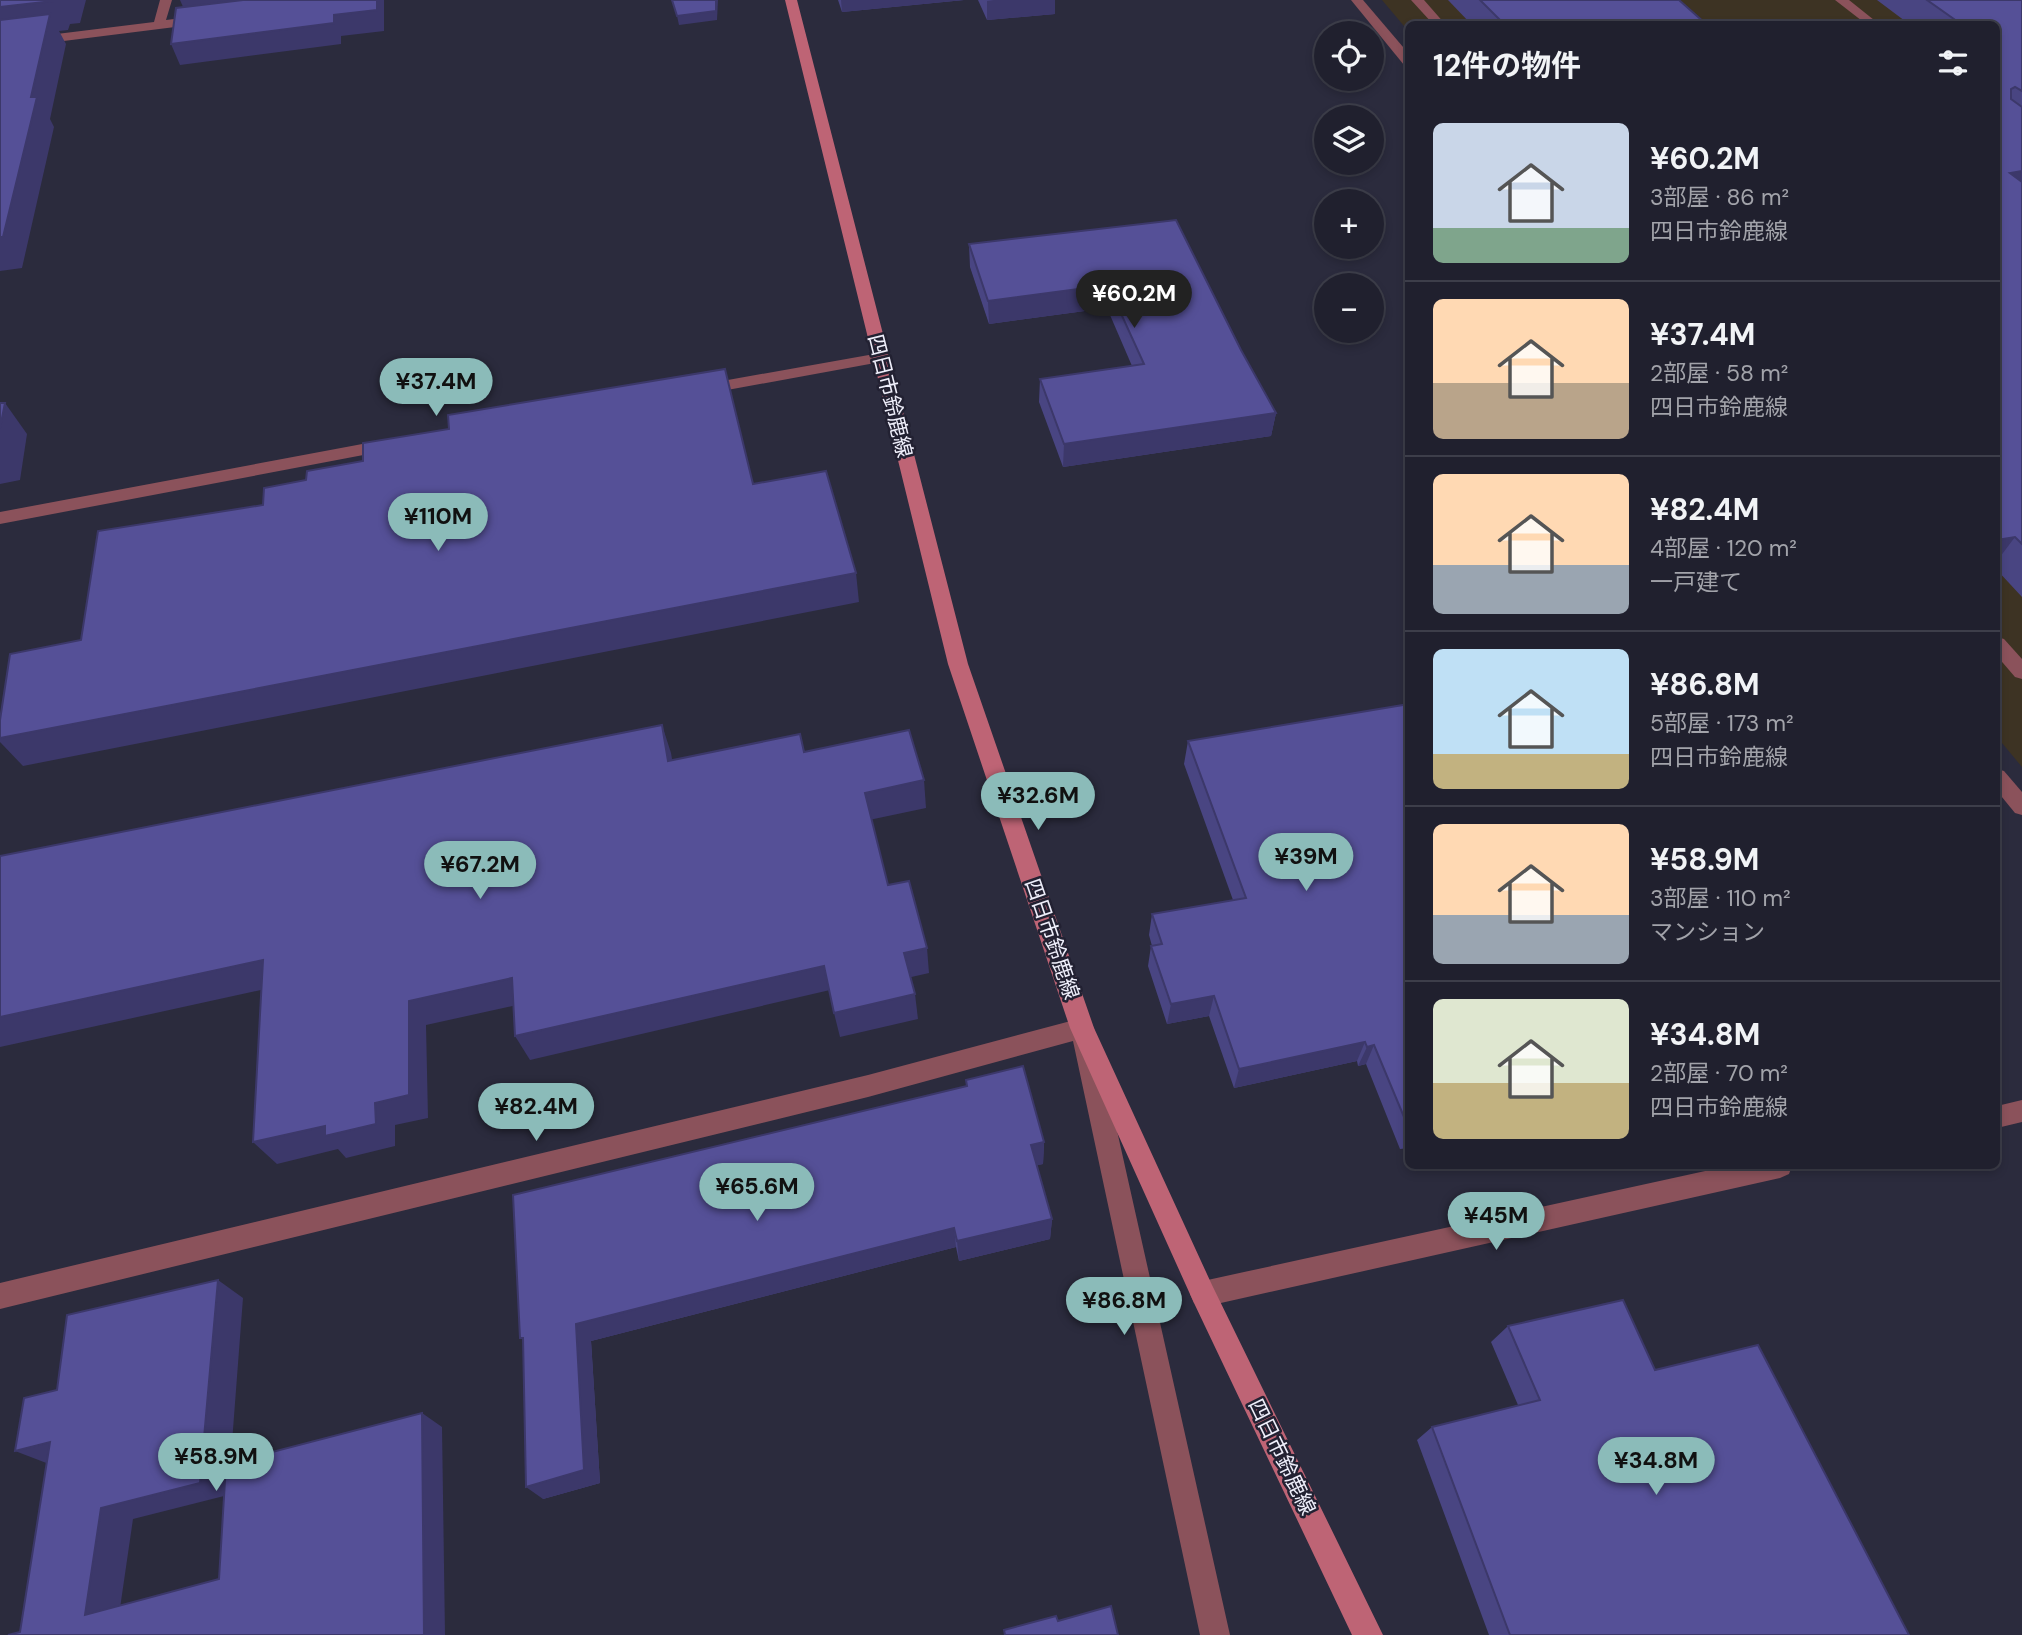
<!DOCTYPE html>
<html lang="ja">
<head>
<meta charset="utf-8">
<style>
  :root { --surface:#20202e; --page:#282836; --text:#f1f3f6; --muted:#a2a3aa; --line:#3d3e4a; --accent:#8bbbb9 }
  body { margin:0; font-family:"DM Sans","Noto Sans JP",sans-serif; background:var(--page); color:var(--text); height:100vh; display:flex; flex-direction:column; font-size:26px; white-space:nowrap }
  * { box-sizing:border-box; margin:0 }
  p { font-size:23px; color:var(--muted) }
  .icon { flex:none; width:38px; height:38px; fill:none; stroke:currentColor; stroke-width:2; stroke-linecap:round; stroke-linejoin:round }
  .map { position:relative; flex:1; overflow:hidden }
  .drawer { position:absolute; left:1405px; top:21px; width:595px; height:1148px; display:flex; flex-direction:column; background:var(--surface); border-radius:10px; box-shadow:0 4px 10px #0003,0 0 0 2px var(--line) }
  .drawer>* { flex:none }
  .fabs { position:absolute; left:1314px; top:21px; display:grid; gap:14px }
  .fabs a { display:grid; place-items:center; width:70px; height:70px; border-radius:50%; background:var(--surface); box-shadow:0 4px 10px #0003,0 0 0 2px var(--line); font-size:35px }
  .price { position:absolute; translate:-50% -60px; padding:0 16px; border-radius:24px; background:var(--accent); color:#111; font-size:23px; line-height:46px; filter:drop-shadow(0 2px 4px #0008) }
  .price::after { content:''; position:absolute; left:50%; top:42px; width:21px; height:16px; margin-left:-10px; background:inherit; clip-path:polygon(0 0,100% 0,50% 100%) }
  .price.active { background:#222; color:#fff }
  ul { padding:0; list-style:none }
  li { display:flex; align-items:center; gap:21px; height:175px; padding:0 28px }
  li+li { border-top:2px solid var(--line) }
  li span { display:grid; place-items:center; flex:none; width:196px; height:140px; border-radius:10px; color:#555 }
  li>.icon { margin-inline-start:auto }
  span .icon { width:84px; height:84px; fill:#fffc; stroke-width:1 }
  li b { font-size:30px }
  h2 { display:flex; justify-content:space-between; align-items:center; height:84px; padding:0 28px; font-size:30px }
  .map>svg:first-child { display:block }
  .industrial { fill:#3d3323 }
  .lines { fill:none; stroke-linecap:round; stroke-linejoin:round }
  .lane { fill:#8b525b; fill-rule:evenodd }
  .street { fill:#8b525b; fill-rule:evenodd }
  .secondary { fill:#be6475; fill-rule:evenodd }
  .wall { fill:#494582 }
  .shaded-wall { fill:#3c386a }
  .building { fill:#555097; stroke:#3c386a; stroke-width:2 }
  .labels { text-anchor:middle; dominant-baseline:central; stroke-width:5; stroke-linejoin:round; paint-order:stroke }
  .street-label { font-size:21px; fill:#efeffb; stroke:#222132 }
</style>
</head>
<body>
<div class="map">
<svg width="2022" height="1635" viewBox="0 0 2022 1635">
  <rect width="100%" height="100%" fill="#2b2b3d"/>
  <!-- industrial -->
  <polygon class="industrial" points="1382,0 2022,0 2022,767 1997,737 1997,24 1409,24 1409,32"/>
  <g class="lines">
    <!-- lane -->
    <g class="lane">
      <polygon points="1411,0 1424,0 1445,24 1433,24"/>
      <polygon points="1835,0 1849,0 1879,24 1866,24"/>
      <polygon points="1997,637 2004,639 2022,659 2022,679 2015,677 1997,656"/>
    </g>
    <!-- street -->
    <g class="street">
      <polygon points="160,0 172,0 166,20 199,16 205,20 199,24 0,49 0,41 154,22"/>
      <polygon points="1351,0 1363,0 1409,54 1409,66 1404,65"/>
      <polygon points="880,353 886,355 888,358 886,361 700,395 692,390 700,385"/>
      <polygon points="389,439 395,441 397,445 395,449 0,524 0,512"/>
      <polygon points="1997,769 2004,771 2022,792 2022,815 2015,813 1997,791"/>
      <polygon points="1082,1018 1090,1021 1094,1028 1230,1635 1200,1635 1073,1041 868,1097 0,1309 0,1283 868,1075"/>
      <polygon points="2022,1100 2022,1122 1997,1128 1997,1106"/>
      <polygon points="1728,1166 1792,1166 1789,1174 1780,1178 1203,1307 1194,1303 1190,1294 1194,1285 1203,1281"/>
    </g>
    <!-- secondary -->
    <polygon class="secondary" points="785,0 797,0 968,664 1094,1028 1212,1285 1383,1635 1352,1635 1194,1303 1070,1028 948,664"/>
  </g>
  <!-- wall -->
  <g class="wall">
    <polygon points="838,0 964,0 842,12"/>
    <polygon points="978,0 1055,0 1055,14 987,20"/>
    <polygon points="1448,0 1679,0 1706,24 1471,24"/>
    <polygon points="1877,0 2022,0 2022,597 1997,570 1997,24 1909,24"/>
    <polygon points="1176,220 1241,350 1276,413 1271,436 1063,467 1039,402 1040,379 1132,366 1107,308 989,324 970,267 969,244"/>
    <polygon points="1409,704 1409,1148 1400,1149 1366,1064 1358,1066 1357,1061 1234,1088 1209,1016 1167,1024 1148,966 1151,946 1152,946 1149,935 1152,914 1233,900 1184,764 1188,741"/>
    <polygon points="966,1080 1044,1142 1043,1164 1037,1165 1052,1219 1050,1239 959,1261 956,1247 591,1341 600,1483 543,1499 523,1341 966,1086"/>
    <polygon points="1508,1326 1655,1370 1909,1635 1489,1635 1417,1440 1432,1427 1518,1405 1491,1342"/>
  </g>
  <!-- shaded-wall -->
  <g class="shaded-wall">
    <polygon points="53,0 86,0 80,23 70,24 68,30 59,31 66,44 50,119 54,127 22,268 0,271 0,7"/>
    <polygon points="180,0 316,0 187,16"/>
    <polygon points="377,0 384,0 384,31 341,36 341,44 180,65 171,44 334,15"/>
    <polygon points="716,0 718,0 717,20 679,25 677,16"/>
    <polygon points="841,0 964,0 842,12"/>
    <polygon points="994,0 1055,0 1055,14 987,20 987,1"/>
    <polygon points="2022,171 2022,197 2010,173"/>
    <polygon points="1108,285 1107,308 989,324 988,301"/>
    <polygon points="5,403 27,434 20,480 0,484 0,428"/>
    <polygon points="1276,413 1271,436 1063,467 1064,444"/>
    <polygon points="2015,537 1997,561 1997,540"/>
    <polygon points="856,573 859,602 23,766 0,742 0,738"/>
    <polygon points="662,725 671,753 677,789 668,761"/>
    <polygon points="924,780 926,808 869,820 865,793"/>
    <polygon points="927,948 929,973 907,978 904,953"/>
    <polygon points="263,960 284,985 0,1047 0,1017"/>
    <polygon points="824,966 830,990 530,1060 515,1036"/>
    <polygon points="512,978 526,1003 426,1025 428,1118 395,1125 395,1146 346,1158 338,1149 277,1164 253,1142 375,1103 409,1001"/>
    <polygon points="915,994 918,1019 840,1037 834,1013"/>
    <polygon points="1214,996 1209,1016 1167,1024 1171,1004"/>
    <polygon points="1365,1042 1357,1061 1234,1088 1239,1069"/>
    <polygon points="1374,1045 1366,1064 1358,1066 1367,1047"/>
    <polygon points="1044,1142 1043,1164 1030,1167 1031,1145"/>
    <polygon points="1052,1219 1050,1239 959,1261 957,1241"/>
    <polygon points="954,1228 956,1247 591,1341 600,1483 543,1499 526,1487 576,1324"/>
    <polygon points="218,1280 243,1298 228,1495 133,1519 118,1622 85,1615 101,1508"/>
    <polygon points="422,1413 442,1427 445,1635 424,1635"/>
    <polygon points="50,1442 49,1464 15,1451"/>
  </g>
  <!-- building -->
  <g class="building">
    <polygon points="0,0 53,0 53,1 0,7"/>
    <polygon points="243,0 377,0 377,10 334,15 334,23 171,44 176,8"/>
    <polygon points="672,0 716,0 716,11 677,16"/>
    <polygon points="1480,0 1679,0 1706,24 1504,24"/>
    <polygon points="1927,0 2022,0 2022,91 2015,87 2011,89 2011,99 2022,107 2022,171 2010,173 2022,182 2022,544 2015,537 1997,540 1997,24 1961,24"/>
    <polygon points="50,14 31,97 37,97 3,237 0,237 0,20"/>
    <polygon points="1176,220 1241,350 1276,413 1064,444 1040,379 1144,364 1108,285 988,301 969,244"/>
    <polygon points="725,369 753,484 826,471 856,573 0,738 0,720 10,654 81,640 98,531 263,505 264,488 306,480 307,471 363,461 363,443 449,429 448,415"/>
    <polygon points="0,403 5,403 0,428"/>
    <polygon points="1409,704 1409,1129 1374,1045 1367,1047 1365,1042 1239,1069 1214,996 1171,1004 1151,946 1162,944 1152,914 1246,898 1188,741"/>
    <polygon points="662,725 668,761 800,734 804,752 909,730 924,780 865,793 888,885 909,881 927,948 904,953 915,994 834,1013 824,966 515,1036 512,978 409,1001 409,1095 375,1103 376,1124 325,1136 325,1126 253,1142 263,960 0,1017 0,856"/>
    <polygon points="1023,1066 1044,1142 1031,1145 1052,1219 957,1241 954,1228 576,1324 584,1470 526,1487 523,1338 520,1338 513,1195 967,1086 966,1080"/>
    <polygon points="218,1280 200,1483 101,1508 85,1615 219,1579 226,1464 422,1413 424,1635 8,1635 20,1632 50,1442 15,1451 24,1398 57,1390 67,1315"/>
    <polygon points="1623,1300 1655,1370 1758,1345 1909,1635 1510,1635 1432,1427 1540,1400 1508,1326"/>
    <polygon points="1111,1606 1118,1635 1005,1635 1004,1630 1056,1616 1058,1621"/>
  </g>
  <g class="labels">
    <!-- street labels -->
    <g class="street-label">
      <text transform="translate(890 396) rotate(76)">四日市鈴鹿線</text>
      <text transform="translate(1052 939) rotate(71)">四日市鈴鹿線</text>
      <text transform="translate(1282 1457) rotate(64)">四日市鈴鹿線</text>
    </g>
  </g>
</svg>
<div class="fabs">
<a><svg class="icon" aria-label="locate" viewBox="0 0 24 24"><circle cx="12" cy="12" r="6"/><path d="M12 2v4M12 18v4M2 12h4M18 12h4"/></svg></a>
<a><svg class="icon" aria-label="layers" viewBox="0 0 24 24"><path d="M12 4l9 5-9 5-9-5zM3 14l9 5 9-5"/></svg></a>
<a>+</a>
<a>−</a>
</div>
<b class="price active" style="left:1134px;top:330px">¥60.2M</b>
<b class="price" style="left:436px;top:418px">¥37.4M</b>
<b class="price" style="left:438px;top:553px">¥110M</b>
<b class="price" style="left:1038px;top:832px">¥32.6M</b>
<b class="price" style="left:1306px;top:893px">¥39M</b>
<b class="price" style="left:480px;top:901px">¥67.2M</b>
<b class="price" style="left:536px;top:1143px">¥82.4M</b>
<b class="price" style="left:757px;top:1223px">¥65.6M</b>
<b class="price" style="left:1496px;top:1252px">¥45M</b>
<b class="price" style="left:1124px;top:1337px">¥86.8M</b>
<b class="price" style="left:216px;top:1493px">¥58.9M</b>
<b class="price" style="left:1656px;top:1497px">¥34.8M</b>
<section class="drawer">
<h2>12件の物件<svg class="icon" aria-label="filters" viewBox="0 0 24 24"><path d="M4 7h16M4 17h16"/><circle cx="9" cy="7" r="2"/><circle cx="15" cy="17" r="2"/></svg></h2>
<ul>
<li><span style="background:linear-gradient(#c9d6e8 75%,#7fa58c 0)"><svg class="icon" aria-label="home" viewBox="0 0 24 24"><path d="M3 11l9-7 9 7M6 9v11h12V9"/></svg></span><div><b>¥60.2M</b><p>3部屋 · 86 m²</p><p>四日市鈴鹿線</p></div></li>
<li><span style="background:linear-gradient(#ffd9b3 60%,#b9a48a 0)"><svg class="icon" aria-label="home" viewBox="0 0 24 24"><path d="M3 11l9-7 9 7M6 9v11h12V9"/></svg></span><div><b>¥37.4M</b><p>2部屋 · 58 m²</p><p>四日市鈴鹿線</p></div></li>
<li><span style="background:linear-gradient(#ffd9b3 65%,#9aa5b1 0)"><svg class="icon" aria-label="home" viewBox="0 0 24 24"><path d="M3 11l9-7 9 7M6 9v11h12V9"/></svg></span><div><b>¥82.4M</b><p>4部屋 · 120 m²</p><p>一戸建て</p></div></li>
<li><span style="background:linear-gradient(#bfe0f5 75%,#c2b280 0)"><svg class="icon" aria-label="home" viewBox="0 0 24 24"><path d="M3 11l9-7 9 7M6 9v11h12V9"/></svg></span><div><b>¥86.8M</b><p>5部屋 · 173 m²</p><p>四日市鈴鹿線</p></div></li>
<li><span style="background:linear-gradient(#ffd9b3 65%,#9aa5b1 0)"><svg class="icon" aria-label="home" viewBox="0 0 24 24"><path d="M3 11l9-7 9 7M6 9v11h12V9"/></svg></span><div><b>¥58.9M</b><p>3部屋 · 110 m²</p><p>マンション</p></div></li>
<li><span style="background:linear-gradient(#dfe7d0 60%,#c2b280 0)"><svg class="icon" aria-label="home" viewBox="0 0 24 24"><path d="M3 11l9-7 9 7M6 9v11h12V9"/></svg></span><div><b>¥34.8M</b><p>2部屋 · 70 m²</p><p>四日市鈴鹿線</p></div></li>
</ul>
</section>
</div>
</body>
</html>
